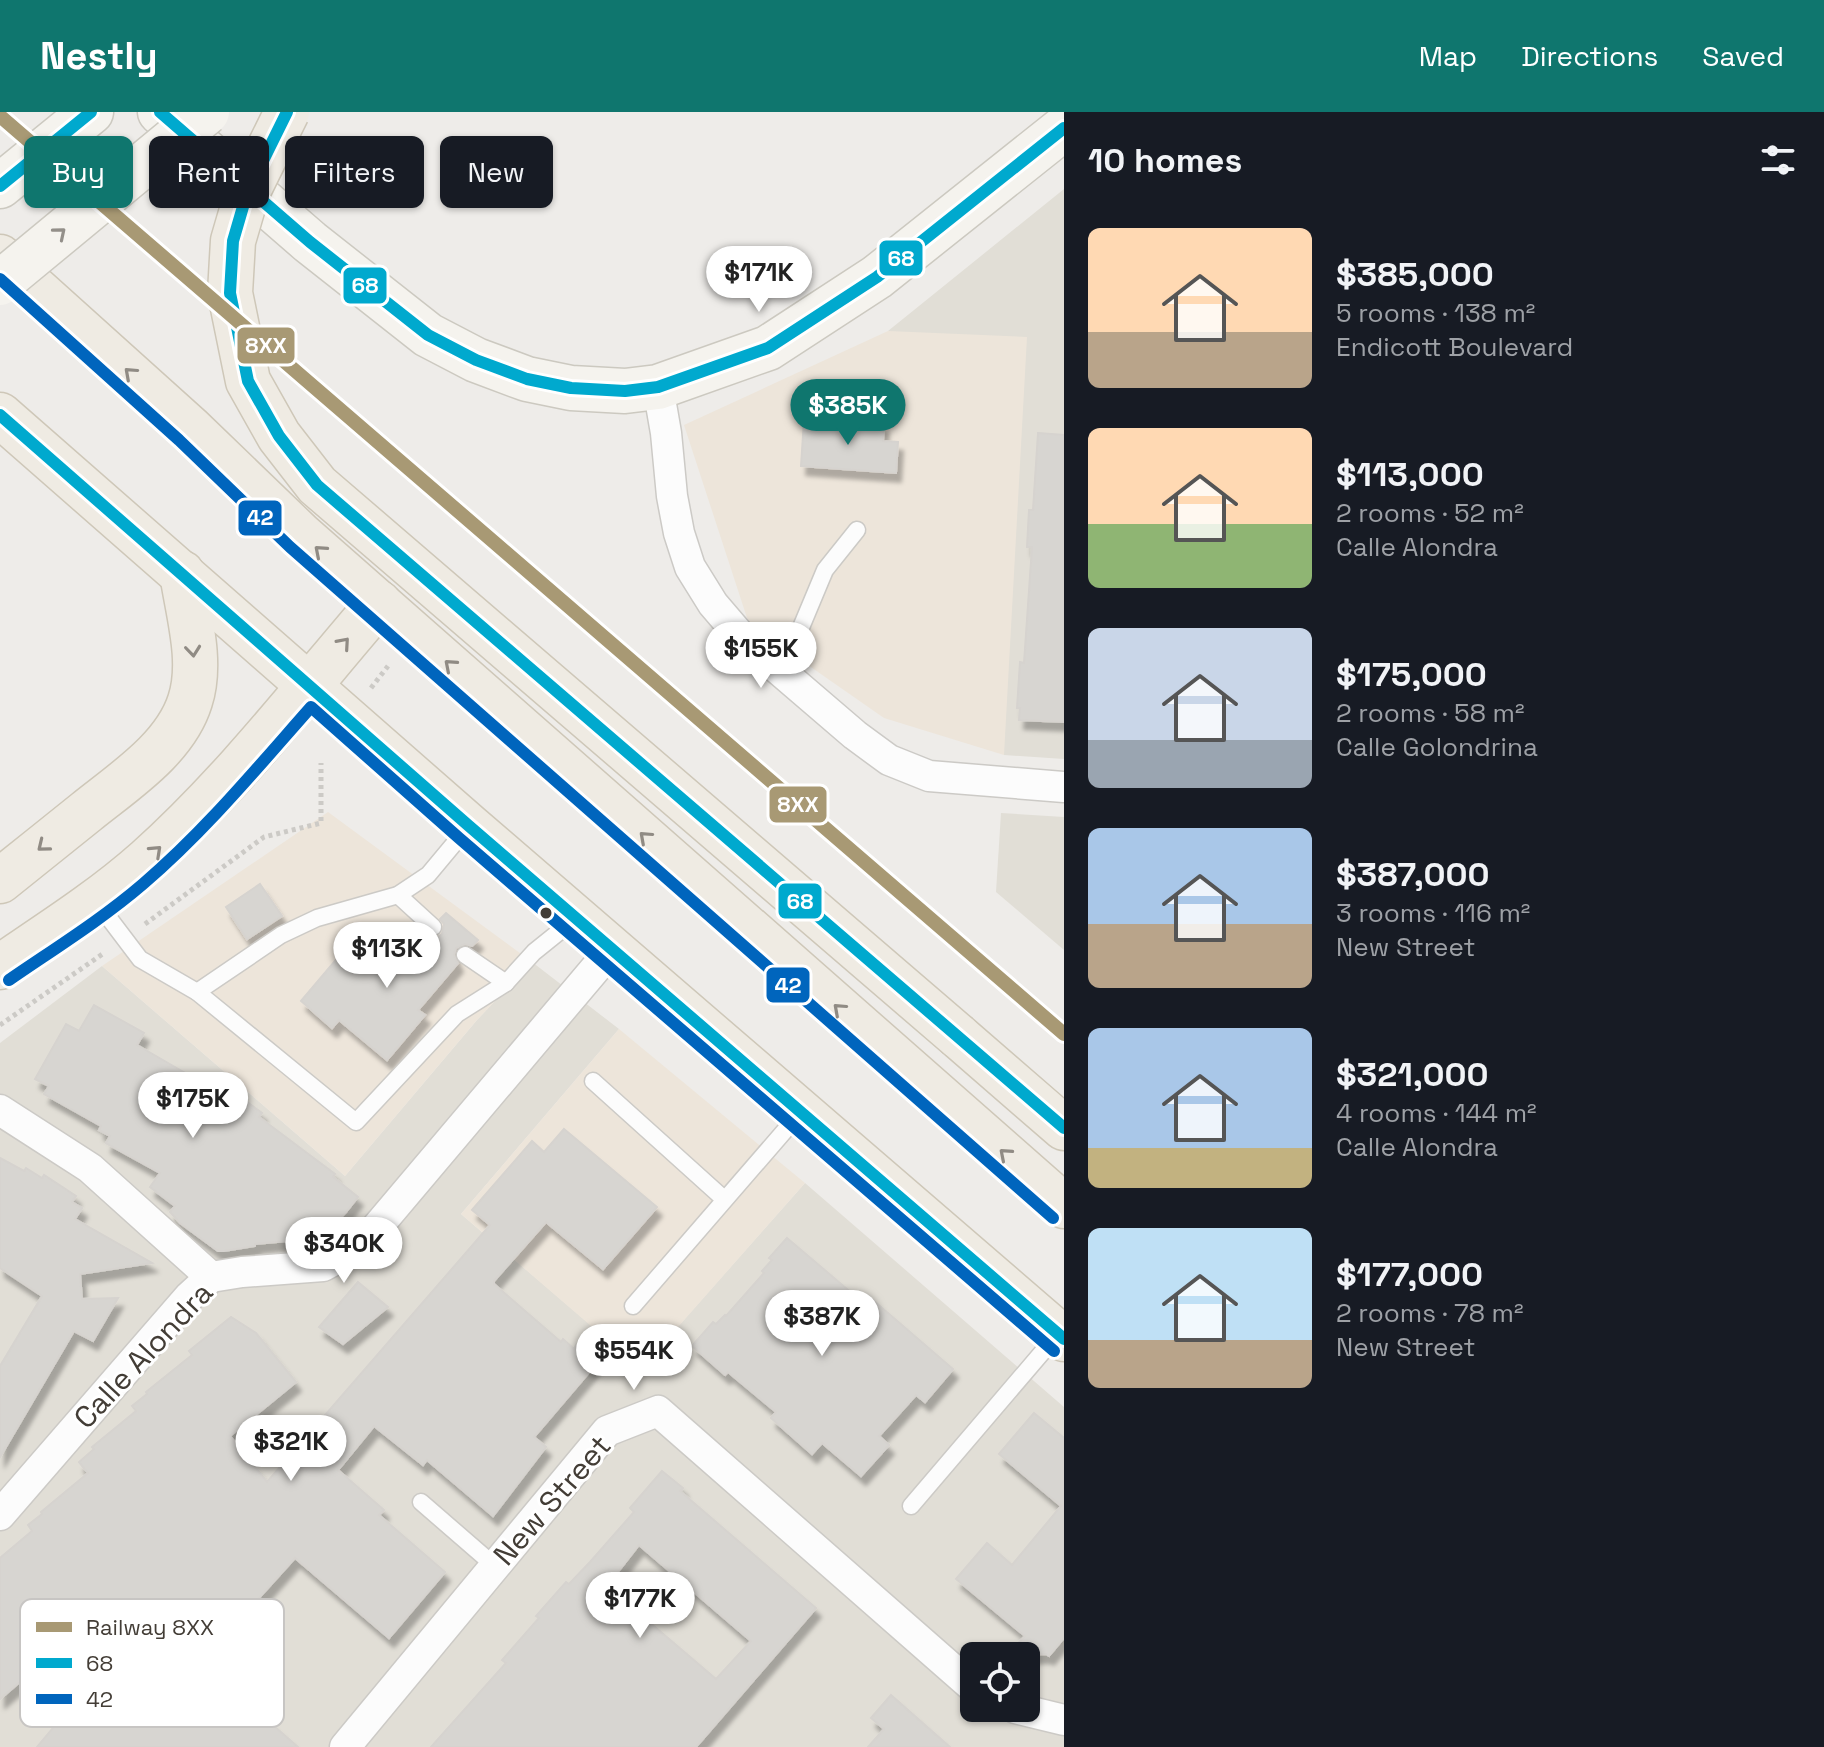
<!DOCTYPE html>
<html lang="en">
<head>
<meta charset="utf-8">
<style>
  :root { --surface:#171b24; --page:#242831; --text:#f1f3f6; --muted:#9ea1a6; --accent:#0f766e }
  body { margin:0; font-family:"Space Grotesk",sans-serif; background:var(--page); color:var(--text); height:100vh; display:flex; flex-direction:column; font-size:30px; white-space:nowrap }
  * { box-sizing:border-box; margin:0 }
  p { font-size:26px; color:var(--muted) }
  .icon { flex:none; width:44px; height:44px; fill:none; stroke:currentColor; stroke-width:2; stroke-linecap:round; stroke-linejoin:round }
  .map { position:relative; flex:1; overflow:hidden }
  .side { display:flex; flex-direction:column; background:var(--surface); width:760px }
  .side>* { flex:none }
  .banner { position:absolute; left:24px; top:24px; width:760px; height:72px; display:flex; gap:16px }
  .controls { position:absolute; left:960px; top:1530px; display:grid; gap:16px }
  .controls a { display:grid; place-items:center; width:80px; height:80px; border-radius:12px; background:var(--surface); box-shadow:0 2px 6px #0004; font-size:40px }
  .price { position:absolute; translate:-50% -68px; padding:0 18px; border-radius:28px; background:#fff; color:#222; font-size:26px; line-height:52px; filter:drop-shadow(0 2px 4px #0008) }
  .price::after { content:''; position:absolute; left:50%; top:48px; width:24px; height:18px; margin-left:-12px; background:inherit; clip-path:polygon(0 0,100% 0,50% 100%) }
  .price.on { background:var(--accent); color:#fff }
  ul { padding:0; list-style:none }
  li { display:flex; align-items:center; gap:24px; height:200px; padding:0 24px }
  li span { display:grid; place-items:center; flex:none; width:224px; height:160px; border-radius:12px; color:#555 }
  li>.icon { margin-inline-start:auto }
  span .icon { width:96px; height:96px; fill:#fffc; stroke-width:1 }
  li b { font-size:34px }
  h2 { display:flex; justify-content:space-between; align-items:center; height:96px; padding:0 24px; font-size:34px }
  .pill { padding:0 28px; border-radius:12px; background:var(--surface); box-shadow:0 2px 6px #0004; font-size:28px; line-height:72px }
  .pill.on { background:var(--accent); color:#fff }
  header { display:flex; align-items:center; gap:48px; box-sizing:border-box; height:112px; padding:0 40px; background:var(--accent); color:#fff }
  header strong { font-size:38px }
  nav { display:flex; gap:44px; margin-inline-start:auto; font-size:28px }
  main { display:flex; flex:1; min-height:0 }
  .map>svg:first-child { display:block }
  .residential { fill:#e1ded6; fill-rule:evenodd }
  .commercial { fill:#ede5da }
  .building { fill:#d7d5d1; stroke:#d6d3cf; stroke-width:2; fill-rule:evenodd; filter:url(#shadow) }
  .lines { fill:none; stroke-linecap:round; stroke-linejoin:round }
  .service-casing { stroke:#cccac6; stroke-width:19 }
  .minor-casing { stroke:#cccac6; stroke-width:33 }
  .secondary-casing { stroke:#ccc9c0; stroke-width:47 }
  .primary-casing { stroke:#cec7b8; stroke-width:47 }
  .path { stroke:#cccac6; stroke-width:5; stroke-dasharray:4 4; stroke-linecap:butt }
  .service { stroke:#fcfcfc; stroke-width:16 }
  .minor { stroke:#fcfcfc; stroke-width:30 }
  .secondary { stroke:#f5f3ee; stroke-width:44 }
  .primary { stroke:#efebe3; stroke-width:44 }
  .secondary-bridge-casing { stroke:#ccc9c0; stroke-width:47; stroke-linecap:butt }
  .primary-bridge-casing { stroke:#cec7b8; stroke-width:47; stroke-linecap:butt }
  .secondary-bridge { stroke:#f5f3ee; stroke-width:44 }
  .primary-bridge { stroke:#efebe3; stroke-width:44 }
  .bus-1-casing { stroke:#fff; stroke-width:18 }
  .bus-2-casing { stroke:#fff; stroke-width:18 }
  .bus-1 { stroke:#00a9ce; stroke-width:12 }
  .bus-2 { stroke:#0065bd; stroke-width:12 }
  .rail-1-casing { stroke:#fff; stroke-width:20 }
  .rail-1 { stroke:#a89974; stroke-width:14 }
  .oneway { stroke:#938f89 }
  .oneway2 { stroke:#908b84 }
  .bus-dot { fill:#433d36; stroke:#fff; stroke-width:3 }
  .labels { text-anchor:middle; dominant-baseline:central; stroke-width:6; stroke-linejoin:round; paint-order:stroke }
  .street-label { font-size:30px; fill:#433d36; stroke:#fff }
  .key { fill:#fff; stroke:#c7c5c3; stroke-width:2 }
  .key-label { font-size:22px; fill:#433d36 }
  .line-badge { stroke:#fff; stroke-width:3 }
  .badge-label { font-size:22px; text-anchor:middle; font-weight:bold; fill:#fff }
</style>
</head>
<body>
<header>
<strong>Nestly</strong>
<nav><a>Map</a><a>Directions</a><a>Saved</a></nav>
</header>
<main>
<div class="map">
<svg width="1064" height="1635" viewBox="0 0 1064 1635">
  <defs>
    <filter id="shadow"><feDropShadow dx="5" dy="9" stdDeviation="2" flood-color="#0004"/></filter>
  </defs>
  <rect width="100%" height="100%" fill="#eeece9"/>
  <!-- residential -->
  <g class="residential">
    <polygon points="1064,77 1064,647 1004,643 1004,629 888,219"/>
    <polygon points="1001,701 1064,705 1064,838 996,780"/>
    <path d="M 532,850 L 619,917 L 461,1102 L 641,1256 L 805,1071 L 1064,1295 L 1064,1635 L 0,1635 L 0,931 L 102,854 L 345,1064 L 477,908 ZM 974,1544 L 1026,1544 L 1026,1596 L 974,1596 Z"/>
  </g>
  <!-- commercial -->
  <g class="commercial">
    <polygon points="888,219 1027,225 1004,643 884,606 749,512 684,313"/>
    <polygon points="328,700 532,850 477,908 345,1064 102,854"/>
    <polygon points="619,917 805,1071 641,1257 461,1102"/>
  </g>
  <!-- building -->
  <g class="building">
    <polygon points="804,308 884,312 883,329 898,330 896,361 801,354"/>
    <polygon points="1038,321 1064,323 1064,610 1019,608 1020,596 1017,596 1020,550 1024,551 1032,435 1027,435 1029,398 1033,398"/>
    <polygon points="260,772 282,804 247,827 226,795"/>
    <polygon points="446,801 478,828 472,834 465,832 456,836 454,843 458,851 418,898 425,903 387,948 339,908 332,916 301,889 346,836 386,870 426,823 436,826 442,822 444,812 440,807"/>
    <polygon points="94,893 144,921 137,933 213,977 216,973 238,989 240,985 262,1001 259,1005 335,1062 333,1065 358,1085 346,1100 334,1113 310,1127 255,1132 255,1134 224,1139 218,1139 180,1111 170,1100 175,1094 150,1075 160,1061 106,1031 110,1024 99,1018 101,1014 44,982 49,974 35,967 66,912 79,919"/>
    <polygon points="564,1017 657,1095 603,1157 546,1110 494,1169 494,1172 561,1230 563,1227 574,1237 576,1233 597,1251 534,1325 546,1335 493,1404 427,1348 423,1353 374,1314 338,1358 384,1398 379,1403 445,1460 389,1526 295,1446 213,1537 202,1551 298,1635 37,1635 74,1591 41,1552 0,1587 0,1446 32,1419 28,1413 42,1402 41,1400 88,1361 79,1350 94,1337 92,1335 136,1299 132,1294 147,1282 146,1280 192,1243 189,1239 231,1205 256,1221 296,1270 230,1324 267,1370 490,1113 472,1098 532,1029 544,1040"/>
    <polygon points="0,1046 24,1059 26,1056 42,1066 44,1063 76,1084 72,1090 82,1096 75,1107 152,1151 80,1162 82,1187 118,1186 93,1229 74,1219 0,1345 0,1254 42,1184 0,1156"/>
    <polygon points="787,1126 867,1194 873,1188 953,1257 925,1290 916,1283 879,1324 889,1333 861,1364 822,1331 812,1342 771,1306 776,1300 728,1260 725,1263 692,1234 713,1210 716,1212 725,1203 726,1204 764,1161 762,1159 772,1148 769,1146"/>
    <polygon points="358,1170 388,1195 343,1232 319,1215"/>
    <polygon points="1034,1301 1064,1326 1064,1526 1049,1544 1046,1542 1006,1544 1025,1524 956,1467 987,1431 1012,1453 1061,1394 999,1342"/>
    <path d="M 662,1359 L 683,1376 L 680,1379 L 816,1496 L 696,1635 L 431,1635 L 506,1551 L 502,1548 L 539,1506 L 536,1504 L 566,1470 L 569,1472 L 590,1450 L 634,1400 L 630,1396 ZM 639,1433 L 751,1529 L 716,1567 L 607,1474 Z"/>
    <polygon points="891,1583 950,1635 868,1635 884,1617 871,1606"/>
  </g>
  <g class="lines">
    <defs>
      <g id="service">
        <polyline points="782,561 825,458 857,418"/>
        <polyline points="398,783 433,815"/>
        <polyline points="96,789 140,847 197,880 356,1010 457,902 506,871 534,840 575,807"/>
        <polyline points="465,843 506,871"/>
        <polyline points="197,880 281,823 317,806 398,783 428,763 468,715"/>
        <polyline points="593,969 724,1087"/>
        <polyline points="633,1194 800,1001"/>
        <polyline points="421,1390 496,1455"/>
        <polyline points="911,1394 1057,1223"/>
      </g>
      <g id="minor">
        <polyline points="658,275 666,321 672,384 679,421 690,455 713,492 743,527 855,623 889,648 929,664 1064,675"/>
        <polyline points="0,998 90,1056 211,1165"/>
        <polyline points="0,1403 189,1185 211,1165 242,1160 323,1154 362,1133 612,837"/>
        <polyline points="1015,1596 1064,1608"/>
        <polyline points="345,1635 607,1319 658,1299 974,1576"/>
      </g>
      <g id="secondary">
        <polyline points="160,0 310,130 428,223 476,248 527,267 571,276 625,279 658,275 768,236 877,165 1064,16"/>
        <polyline points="0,74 91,0"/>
      </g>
      <g id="primary">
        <polyline points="0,145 190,316 301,423 1064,1094"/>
        <polyline points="0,303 469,714 1064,1227"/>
        <path d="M 0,769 C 29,746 57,723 86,700 C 123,670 175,637 190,589 C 203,550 188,501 182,461"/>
        <path d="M 0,855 C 50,821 102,788 147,748 C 233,671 304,578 379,491"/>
        <polyline points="958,924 1064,1016"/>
      </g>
    </defs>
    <!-- service casing -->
    <use href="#service" class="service-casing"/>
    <!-- minor casing -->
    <use href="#minor" class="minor-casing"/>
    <!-- secondary casing -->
    <use href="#secondary" class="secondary-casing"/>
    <!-- primary casing -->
    <use href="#primary" class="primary-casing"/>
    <!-- path -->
    <g class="path">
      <polyline points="371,576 388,554"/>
      <polyline points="145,812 264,725 321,711 321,651"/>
      <polyline points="0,913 104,841"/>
    </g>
    <!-- service -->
    <use href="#service" class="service"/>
    <!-- minor -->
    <use href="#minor" class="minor"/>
    <!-- secondary -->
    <use href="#secondary" class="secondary"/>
    <!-- primary -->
    <use href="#primary" class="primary"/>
    <defs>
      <polyline id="secondary-bridge" points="0,171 207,0"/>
      <polyline id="primary-bridge" points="287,0 247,81 233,129 230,181 248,269 279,324 317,373 958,924"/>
    </defs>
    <!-- secondary-bridge casing -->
    <use href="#secondary-bridge" class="secondary-bridge-casing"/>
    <!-- primary-bridge casing -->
    <use href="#primary-bridge" class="primary-bridge-casing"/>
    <!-- secondary-bridge -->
    <use href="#secondary-bridge" class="secondary-bridge"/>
    <!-- primary-bridge -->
    <use href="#primary-bridge" class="primary-bridge"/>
    <defs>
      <g id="bus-1">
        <polyline points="160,0 310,130 428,223 476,248 527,267 571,276 625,279 658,275 768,236 877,165 1064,16"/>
        <polyline points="287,0 247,81 233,129 230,181 248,269 279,324 317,373 1064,1016"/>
        <polyline points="0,74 91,0"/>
        <polyline points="0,303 469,714 1064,1227"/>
      </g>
      <g id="bus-2">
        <polyline points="0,167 179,328 290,435 1053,1106"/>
        <path d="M 9,868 C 54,837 101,808 143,772 C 205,719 257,656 311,595 L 459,726 L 1054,1239"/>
      </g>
    </defs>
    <!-- bus-1 casing -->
    <use href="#bus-1" class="bus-1-casing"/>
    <!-- bus-2 casing -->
    <use href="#bus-2" class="bus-2-casing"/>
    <!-- bus-1 -->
    <use href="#bus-1" class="bus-1"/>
    <!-- bus-2 -->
    <use href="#bus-2" class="bus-2"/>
    <defs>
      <polyline id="rail-1" points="0,4 1064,922"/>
    </defs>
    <!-- rail-1 casing -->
    <use href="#rail-1" class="rail-1-casing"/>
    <!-- rail-1 -->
    <use href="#rail-1" class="rail-1"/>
  </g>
  <!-- one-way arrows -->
  <defs><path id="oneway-chevron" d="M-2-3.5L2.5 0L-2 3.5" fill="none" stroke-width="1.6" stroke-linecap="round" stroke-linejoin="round" transform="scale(2)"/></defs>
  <use class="oneway" href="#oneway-chevron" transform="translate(60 121) rotate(-40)"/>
  <g class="oneway2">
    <use href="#oneway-chevron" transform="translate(130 261) rotate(-138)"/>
    <use href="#oneway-chevron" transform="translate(320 439) rotate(-139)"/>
    <use href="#oneway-chevron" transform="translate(344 531) rotate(-49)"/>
    <use href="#oneway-chevron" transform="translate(193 539) rotate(84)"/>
    <use href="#oneway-chevron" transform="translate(450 553) rotate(-139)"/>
    <use href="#oneway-chevron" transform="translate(645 725) rotate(-138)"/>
    <use href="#oneway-chevron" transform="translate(43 734) rotate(141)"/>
    <use href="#oneway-chevron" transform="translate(156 739) rotate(-43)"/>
    <use href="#oneway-chevron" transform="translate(839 897) rotate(-138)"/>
    <use href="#oneway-chevron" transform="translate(1005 1042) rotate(-139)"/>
  </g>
  <!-- markers -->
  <circle class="bus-dot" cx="546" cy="801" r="7"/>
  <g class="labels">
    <!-- street labels -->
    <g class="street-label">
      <text transform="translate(143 1243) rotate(-47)">Calle Alondra</text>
      <text transform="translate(552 1388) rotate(-49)">New Street</text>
    </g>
  </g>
  <!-- legend -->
  <rect x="20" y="1487" width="264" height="128" rx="12" class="key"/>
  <rect x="36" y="1510" width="36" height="10" fill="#a89974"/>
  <rect x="36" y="1546" width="36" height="10" fill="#00a9ce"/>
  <rect x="36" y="1582" width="36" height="10" fill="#0065bd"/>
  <g class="key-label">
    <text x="86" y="1523">Railway 8XX</text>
    <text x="86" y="1559">68</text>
    <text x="86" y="1595">42</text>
  </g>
  <g class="line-badge">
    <rect x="878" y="127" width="46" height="38" rx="8" fill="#00a9ce"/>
    <rect x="342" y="154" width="46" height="39" rx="8" fill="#00a9ce"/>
    <rect x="236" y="214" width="60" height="39" rx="8" fill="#a89974"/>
    <rect x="237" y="387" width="46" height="38" rx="8" fill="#0065bd"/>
    <rect x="768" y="673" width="60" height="39" rx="8" fill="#a89974"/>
    <rect x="777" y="770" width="46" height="38" rx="8" fill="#00a9ce"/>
    <rect x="765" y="854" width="46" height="38" rx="8" fill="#0065bd"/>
  </g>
  <g class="badge-label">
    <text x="901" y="154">68</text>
    <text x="365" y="181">68</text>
    <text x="266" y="241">8XX</text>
    <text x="260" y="413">42</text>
    <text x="798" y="700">8XX</text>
    <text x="800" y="797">68</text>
    <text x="788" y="881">42</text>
  </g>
</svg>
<div class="controls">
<a><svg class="icon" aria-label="locate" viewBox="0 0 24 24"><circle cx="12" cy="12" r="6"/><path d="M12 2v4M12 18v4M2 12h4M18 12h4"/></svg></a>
</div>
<b class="price" style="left:759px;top:202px">$171K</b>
<b class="price on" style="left:848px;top:335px">$385K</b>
<b class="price" style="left:761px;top:578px">$155K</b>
<b class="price" style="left:387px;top:878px">$113K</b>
<b class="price" style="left:193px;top:1028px">$175K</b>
<b class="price" style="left:344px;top:1173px">$340K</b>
<b class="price" style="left:822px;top:1246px">$387K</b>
<b class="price" style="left:634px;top:1280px">$554K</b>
<b class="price" style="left:291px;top:1371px">$321K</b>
<b class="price" style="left:640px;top:1528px">$177K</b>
<div class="banner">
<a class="pill on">Buy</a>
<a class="pill">Rent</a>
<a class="pill">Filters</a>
<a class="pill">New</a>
</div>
</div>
<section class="side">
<h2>10 homes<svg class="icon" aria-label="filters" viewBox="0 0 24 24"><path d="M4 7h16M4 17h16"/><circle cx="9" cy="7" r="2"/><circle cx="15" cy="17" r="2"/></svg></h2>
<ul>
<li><span style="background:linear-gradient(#ffd9b3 65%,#b9a48a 0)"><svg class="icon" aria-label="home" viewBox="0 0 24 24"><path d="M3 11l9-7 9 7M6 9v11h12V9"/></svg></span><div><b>$385,000</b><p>5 rooms · 138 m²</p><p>Endicott Boulevard</p></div></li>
<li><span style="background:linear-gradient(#ffd9b3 60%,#8fb573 0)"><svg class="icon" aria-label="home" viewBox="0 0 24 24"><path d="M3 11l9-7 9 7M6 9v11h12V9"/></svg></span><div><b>$113,000</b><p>2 rooms · 52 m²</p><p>Calle Alondra</p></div></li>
<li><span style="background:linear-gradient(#c9d6e8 70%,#9aa5b1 0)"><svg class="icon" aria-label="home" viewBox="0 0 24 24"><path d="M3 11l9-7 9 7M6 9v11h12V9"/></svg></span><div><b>$175,000</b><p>2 rooms · 58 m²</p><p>Calle Golondrina</p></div></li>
<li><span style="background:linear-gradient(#a9c7e8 60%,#b9a48a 0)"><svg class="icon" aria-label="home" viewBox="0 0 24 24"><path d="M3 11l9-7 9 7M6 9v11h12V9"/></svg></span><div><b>$387,000</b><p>3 rooms · 116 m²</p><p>New Street</p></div></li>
<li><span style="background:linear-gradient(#a9c7e8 75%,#c2b280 0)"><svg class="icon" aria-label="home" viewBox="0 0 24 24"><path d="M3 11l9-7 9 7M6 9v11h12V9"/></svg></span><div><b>$321,000</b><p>4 rooms · 144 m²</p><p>Calle Alondra</p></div></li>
<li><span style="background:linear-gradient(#bfe0f5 70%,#b9a48a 0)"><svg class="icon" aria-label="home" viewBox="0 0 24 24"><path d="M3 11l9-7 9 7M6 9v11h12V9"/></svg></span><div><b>$177,000</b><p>2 rooms · 78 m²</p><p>New Street</p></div></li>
</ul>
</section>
</main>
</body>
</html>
